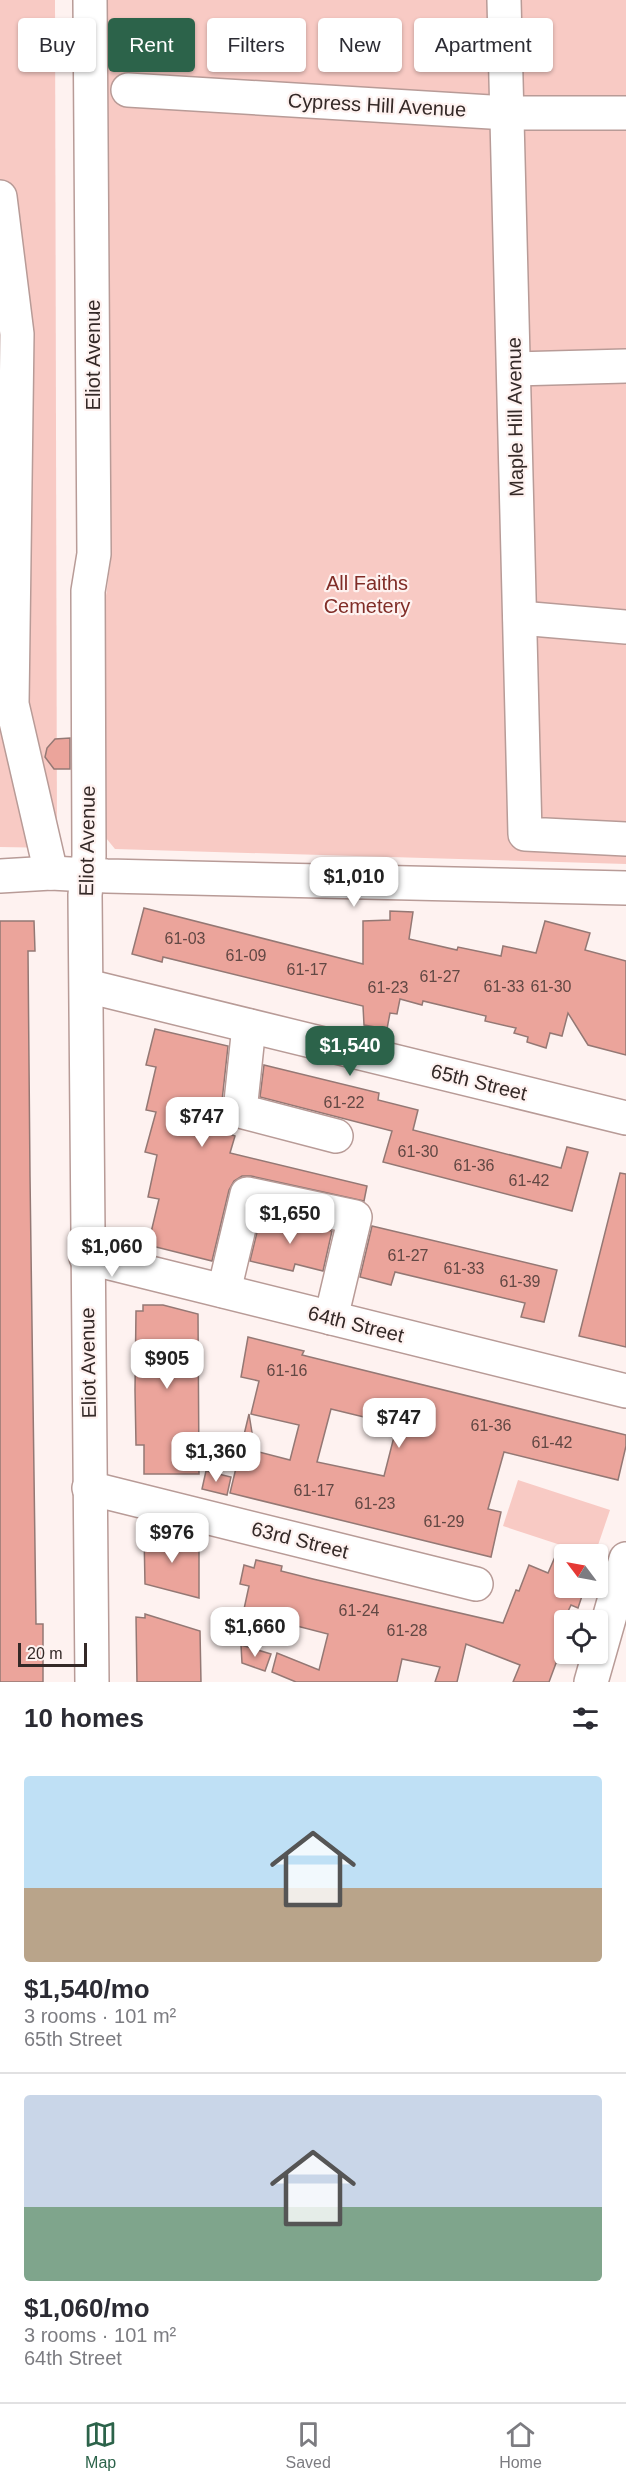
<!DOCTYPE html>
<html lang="en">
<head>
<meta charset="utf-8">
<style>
  :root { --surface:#fff; --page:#f2f2f3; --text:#2b2b33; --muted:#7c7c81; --line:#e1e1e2; --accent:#2c634a }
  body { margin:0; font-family:Helvetica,sans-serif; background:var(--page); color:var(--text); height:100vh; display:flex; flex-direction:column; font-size:22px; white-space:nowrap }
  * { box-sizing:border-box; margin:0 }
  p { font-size:20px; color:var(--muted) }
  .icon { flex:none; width:33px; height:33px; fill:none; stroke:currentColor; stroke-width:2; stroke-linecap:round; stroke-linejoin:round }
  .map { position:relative; height:1682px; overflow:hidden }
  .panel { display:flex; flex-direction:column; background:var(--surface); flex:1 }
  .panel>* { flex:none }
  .top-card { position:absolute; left:18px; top:18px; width:591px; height:54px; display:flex; gap:12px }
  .needle { width:39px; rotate:302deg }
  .fabs { position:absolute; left:554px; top:1544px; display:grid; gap:12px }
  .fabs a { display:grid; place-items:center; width:54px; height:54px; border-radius:6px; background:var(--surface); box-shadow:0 2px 4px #0004; font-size:30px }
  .scale { position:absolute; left:18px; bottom:15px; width:69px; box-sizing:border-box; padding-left:6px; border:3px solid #342927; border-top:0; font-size:16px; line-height:21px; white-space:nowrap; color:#342927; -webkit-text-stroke:4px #fef2f0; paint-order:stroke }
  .price { position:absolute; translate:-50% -51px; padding:0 14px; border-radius:12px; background:#fff; color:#222; font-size:20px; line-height:39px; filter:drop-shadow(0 2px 3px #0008) }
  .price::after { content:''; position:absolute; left:50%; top:36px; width:18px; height:14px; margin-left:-9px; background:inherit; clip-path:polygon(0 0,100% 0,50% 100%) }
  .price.active { background:var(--accent); color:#fff }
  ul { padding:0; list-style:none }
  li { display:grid; align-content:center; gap:12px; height:318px; padding:0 24px }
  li+li { border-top:2px solid var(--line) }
  li span { display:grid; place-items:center; height:186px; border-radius:6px; color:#555 }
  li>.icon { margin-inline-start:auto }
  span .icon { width:108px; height:108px; fill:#fffc; stroke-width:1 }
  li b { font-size:26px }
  h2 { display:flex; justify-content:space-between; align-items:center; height:72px; padding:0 24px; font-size:26px }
  .pill { padding:0 21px; border-radius:6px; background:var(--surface); box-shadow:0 2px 4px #0004; font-size:21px; line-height:54px }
  .pill.active { background:var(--accent); color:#fff }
  .dock { display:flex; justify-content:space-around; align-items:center; height:84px; border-top:2px solid var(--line); background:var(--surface); font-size:16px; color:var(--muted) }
  .dock a { display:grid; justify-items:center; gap:3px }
  .dock .active { color:var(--accent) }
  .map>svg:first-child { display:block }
  .green { fill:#f8cac4 }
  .building { fill:#eba49b; stroke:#947874; stroke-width:1.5; fill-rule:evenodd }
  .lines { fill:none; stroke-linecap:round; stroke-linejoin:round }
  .minor-casing { stroke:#b89b97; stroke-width:36 }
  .minor { stroke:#fff; stroke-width:33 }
  .labels { text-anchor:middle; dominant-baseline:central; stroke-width:4.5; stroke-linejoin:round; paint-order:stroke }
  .number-label { font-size:16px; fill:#624844 }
  .street-label { font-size:20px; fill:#342927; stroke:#fef2f0 }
  .park-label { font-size:20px; fill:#802d27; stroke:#fef2f0 }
</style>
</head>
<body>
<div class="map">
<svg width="626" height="1682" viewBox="0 0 626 1682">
  <rect width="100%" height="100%" fill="#fef2f0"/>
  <!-- green -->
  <g class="green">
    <polygon points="0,0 55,0 57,848 0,847"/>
    <polygon points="107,0 626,0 626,864 115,849 106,838 104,610 111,559"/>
    <polygon points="518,1480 610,1510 595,1554 588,1554 503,1526"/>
  </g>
  <!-- building -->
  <g class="building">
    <polygon points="70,738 70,769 54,769 45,757 47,748 55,739"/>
    <polygon points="144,908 363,964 363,921 390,920 390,911 413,912 409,939 457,950 458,947 501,956 503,946 536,953 545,921 590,933 585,950 626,961 626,1055 588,1045 568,1013 562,1036 550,1033 546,1048 527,1042 528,1037 514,1033 516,1028 485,1021 486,1016 423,1001 422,1005 400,999 397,1014 390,1013 387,1029 364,1025 363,1006 163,957 162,962 132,954"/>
    <polygon points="0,921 34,921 35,951 28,951 30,1176 36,1624 43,1624 43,1682 0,1682"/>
    <polygon points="155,1029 228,1046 221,1110 223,1118 234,1128 232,1135 235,1136 230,1153 367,1186 364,1201 251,1176 242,1176 234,1181 229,1190 212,1261 148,1245 159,1199 148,1197 157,1155 145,1152 156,1112 146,1110 156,1067 146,1065"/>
    <polygon points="264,1065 379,1093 378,1100 418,1110 413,1130 561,1168 567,1147 588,1152 572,1211 383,1162 392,1131 260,1097"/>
    <polygon points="620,1173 626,1174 626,1347 579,1336"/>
    <polygon points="261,1216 332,1231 323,1271 295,1264 293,1271 250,1261"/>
    <polygon points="372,1226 557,1270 544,1322 521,1317 525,1303 395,1272 391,1285 360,1277"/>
    <polygon points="143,1305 163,1305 198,1314 199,1474 144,1474 144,1445 136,1445 135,1390 136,1311 143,1311"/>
    <path d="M 248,1337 L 304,1351 L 302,1355 L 626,1435 L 626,1446 L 618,1480 L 504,1452 L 488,1509 L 501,1512 L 491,1557 L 230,1493 L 249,1414 L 255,1451 L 290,1460 L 299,1425 L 251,1414 L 259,1381 L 241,1377 ZM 331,1409 L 397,1425 L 384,1476 L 317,1462 Z"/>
    <polygon points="206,1471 231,1477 227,1495 202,1489"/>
    <polygon points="144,1533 161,1533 199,1542 199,1598 145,1584"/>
    <polygon points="558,1550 568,1554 564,1554 562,1587 585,1587 578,1608 571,1605 564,1620 564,1635 557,1654 559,1655 549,1682 513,1682 520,1665 466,1644 457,1682 435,1682 440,1667 402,1659 397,1682 296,1682 272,1672 277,1653 319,1670 328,1634 285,1623 286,1619 244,1609 249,1586 240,1584 244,1565 254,1568 256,1560 282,1566 281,1571 313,1579 503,1623 516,1590 519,1591 529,1565 548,1573"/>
    <polygon points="145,1614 200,1631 201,1682 137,1682 136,1617 145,1618"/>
    <polygon points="241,1645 271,1654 265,1671 242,1663"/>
  </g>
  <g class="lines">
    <defs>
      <g id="minor">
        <polyline points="90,0 94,554 88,591 89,856 85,895 92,1682"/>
        <polyline points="504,0 525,834 626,839"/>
        <polyline points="128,90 507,113 626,113"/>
        <polyline points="0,197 17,334 12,704 51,873"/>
        <polyline points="514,369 626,366"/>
        <polyline points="520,618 626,627"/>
        <polyline points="0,876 51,873 107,876 626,888"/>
        <polyline points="87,986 626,1118"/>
        <polyline points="249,1026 240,1111 336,1136"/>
        <polyline points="86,1257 626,1391"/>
        <polyline points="224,1291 247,1194 355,1217 331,1318"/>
        <polyline points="89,1488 476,1584"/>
        <polyline points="591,1682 626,1559"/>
      </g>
    </defs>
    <!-- minor casing -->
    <use href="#minor" class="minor-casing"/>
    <!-- minor -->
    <use href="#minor" class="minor"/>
  </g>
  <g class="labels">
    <!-- number labels -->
    <g class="number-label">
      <text x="185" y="938">61-03</text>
      <text x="246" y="955">61-09</text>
      <text x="307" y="969">61-17</text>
      <text x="440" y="976">61-27</text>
      <text x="504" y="986">61-33</text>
      <text x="551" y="986">61-30</text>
      <text x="388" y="987">61-23</text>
      <text x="344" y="1102">61-22</text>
      <text x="418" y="1151">61-30</text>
      <text x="474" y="1165">61-36</text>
      <text x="529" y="1180">61-42</text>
      <text x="408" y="1255">61-27</text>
      <text x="464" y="1268">61-33</text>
      <text x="520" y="1281">61-39</text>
      <text x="287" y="1370">61-16</text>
      <text x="491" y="1425">61-36</text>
      <text x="552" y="1442">61-42</text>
      <text x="314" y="1490">61-17</text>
      <text x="375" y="1503">61-23</text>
      <text x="444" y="1521">61-29</text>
      <text x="359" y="1610">61-24</text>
      <text x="407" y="1630">61-28</text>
    </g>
    <!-- street labels -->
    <g class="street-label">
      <text transform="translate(377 105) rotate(3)">Cypress Hill Avenue</text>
      <text transform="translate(93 355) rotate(-90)">Eliot Avenue</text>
      <text transform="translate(515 417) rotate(-91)">Maple Hill Avenue</text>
      <text transform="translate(87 841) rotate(-89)">Eliot Avenue</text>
      <text transform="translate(479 1082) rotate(14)">65th Street</text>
      <text transform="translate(356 1324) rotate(14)">64th Street</text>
      <text transform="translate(88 1363) rotate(-91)">Eliot Avenue</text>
      <text transform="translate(300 1540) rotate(14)">63rd Street</text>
    </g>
    <!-- park labels -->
    <g class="park-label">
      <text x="367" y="583">All Faiths<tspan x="367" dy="23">Cemetery</tspan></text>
    </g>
  </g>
</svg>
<div class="fabs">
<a><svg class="needle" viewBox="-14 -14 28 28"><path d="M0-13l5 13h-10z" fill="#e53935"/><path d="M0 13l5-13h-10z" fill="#7c7c81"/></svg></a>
<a><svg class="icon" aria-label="locate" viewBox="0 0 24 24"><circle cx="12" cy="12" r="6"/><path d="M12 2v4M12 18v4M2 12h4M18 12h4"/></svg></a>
</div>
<div class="scale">20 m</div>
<b class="price" style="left:354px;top:908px">$1,010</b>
<b class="price active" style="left:350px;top:1077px">$1,540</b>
<b class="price" style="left:202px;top:1148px">$747</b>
<b class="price" style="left:290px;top:1245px">$1,650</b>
<b class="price" style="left:112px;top:1278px">$1,060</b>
<b class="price" style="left:167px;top:1390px">$905</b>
<b class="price" style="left:399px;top:1449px">$747</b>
<b class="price" style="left:216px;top:1483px">$1,360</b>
<b class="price" style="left:172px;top:1564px">$976</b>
<b class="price" style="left:255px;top:1658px">$1,660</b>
<div class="top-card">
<a class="pill">Buy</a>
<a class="pill active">Rent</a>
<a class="pill">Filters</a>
<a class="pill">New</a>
<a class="pill">Apartment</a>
</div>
</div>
<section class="panel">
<h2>10 homes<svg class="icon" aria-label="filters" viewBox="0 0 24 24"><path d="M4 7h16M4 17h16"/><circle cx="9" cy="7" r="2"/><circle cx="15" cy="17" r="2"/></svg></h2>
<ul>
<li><span style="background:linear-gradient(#bfe0f5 60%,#b9a48a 0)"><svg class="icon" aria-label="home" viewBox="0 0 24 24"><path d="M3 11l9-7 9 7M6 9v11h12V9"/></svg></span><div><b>$1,540/mo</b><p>3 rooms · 101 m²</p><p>65th Street</p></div></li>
<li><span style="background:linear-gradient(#c9d6e8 60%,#7fa58c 0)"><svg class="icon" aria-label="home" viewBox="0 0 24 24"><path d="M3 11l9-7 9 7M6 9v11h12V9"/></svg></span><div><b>$1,060/mo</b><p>3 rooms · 101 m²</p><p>64th Street</p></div></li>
</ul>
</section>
<nav class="dock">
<a class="active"><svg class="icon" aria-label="map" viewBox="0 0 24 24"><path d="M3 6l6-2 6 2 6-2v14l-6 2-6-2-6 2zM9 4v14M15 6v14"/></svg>Map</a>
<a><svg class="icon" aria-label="saved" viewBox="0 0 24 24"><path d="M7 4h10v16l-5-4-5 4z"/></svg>Saved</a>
<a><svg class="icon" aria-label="home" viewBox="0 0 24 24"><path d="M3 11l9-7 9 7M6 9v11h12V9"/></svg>Home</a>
</nav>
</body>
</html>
